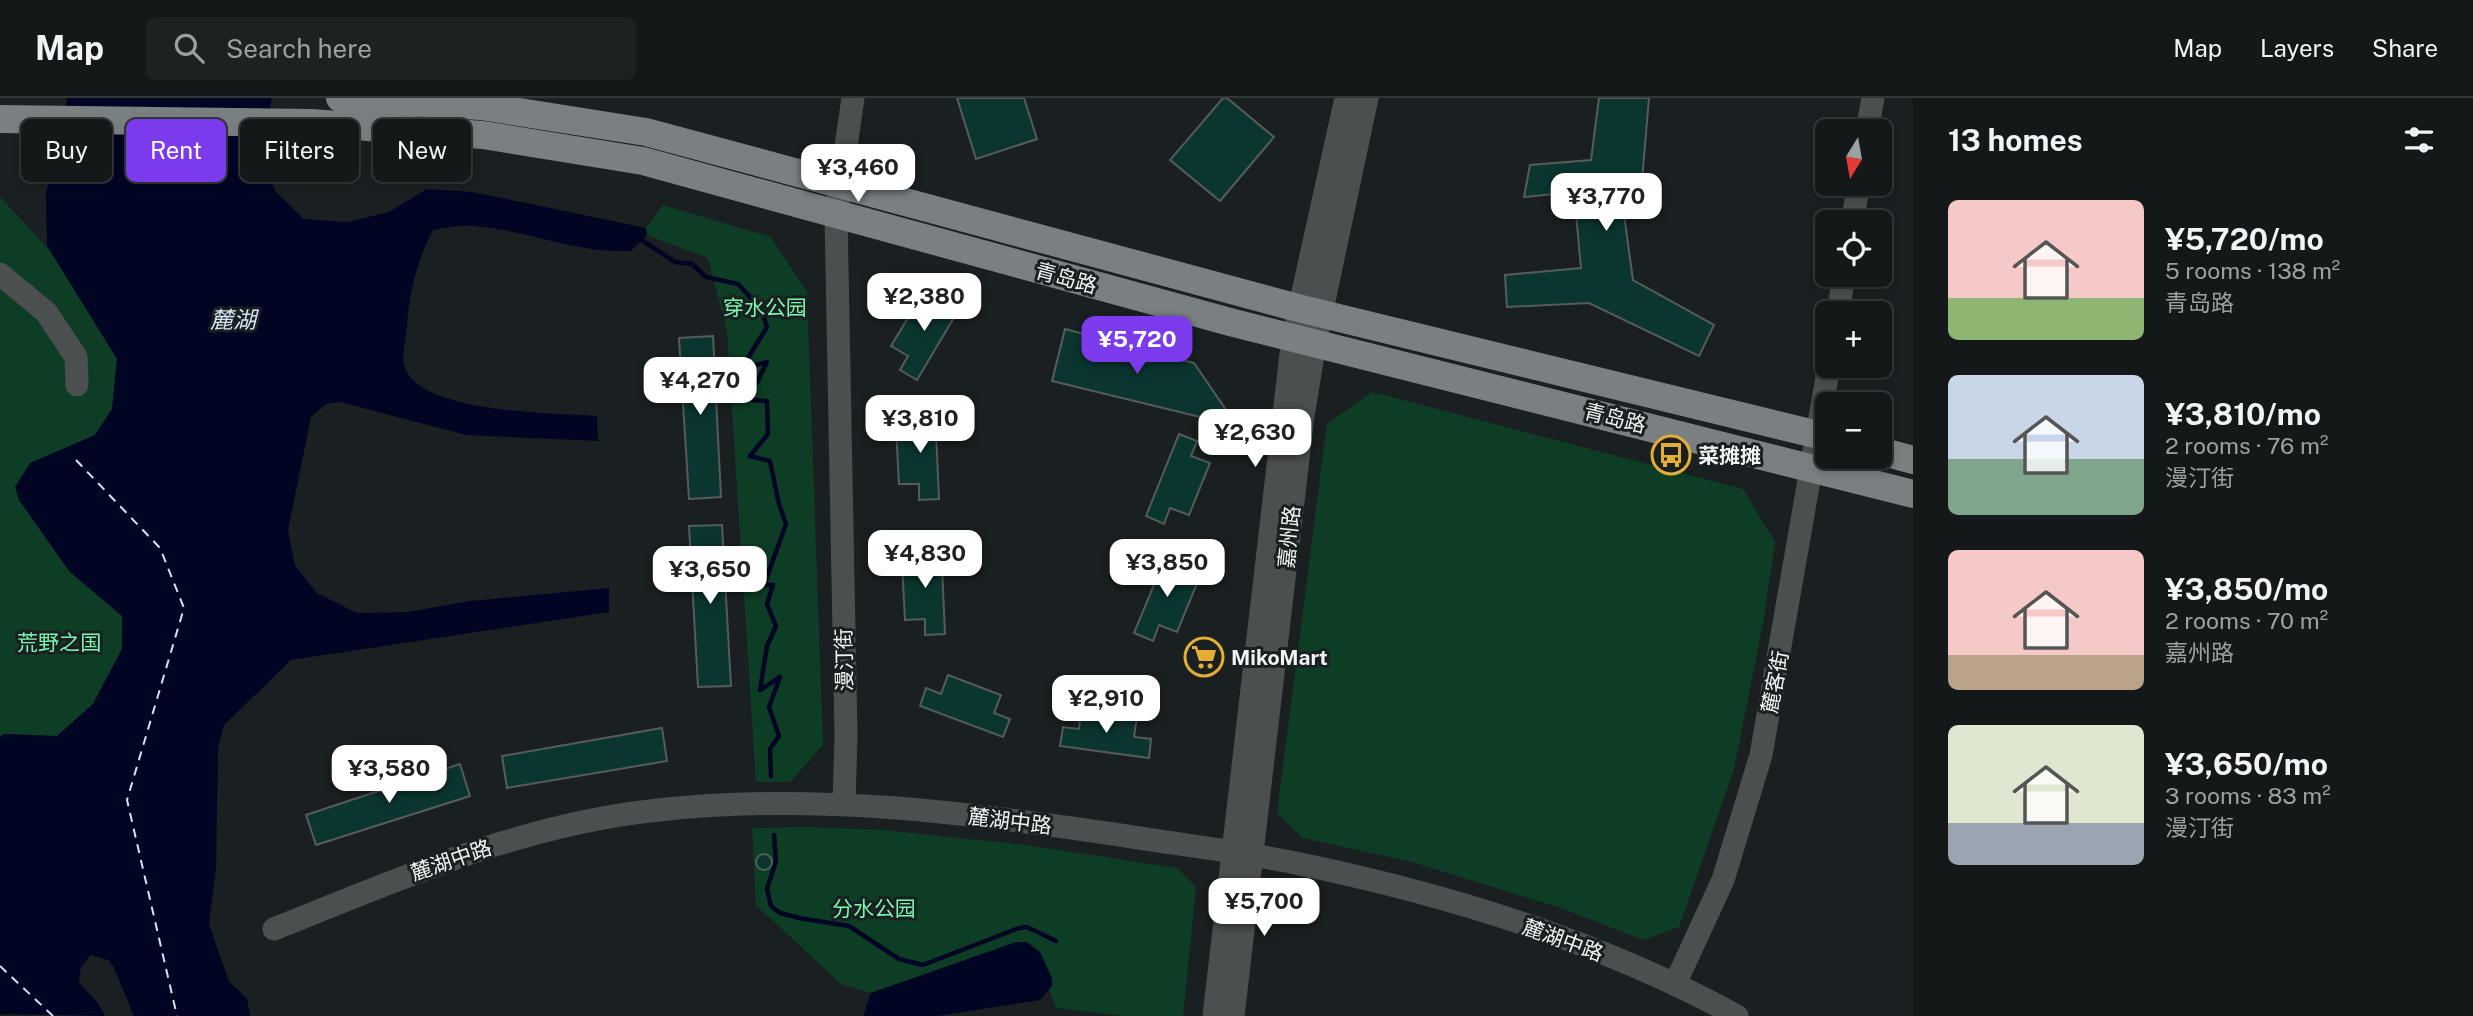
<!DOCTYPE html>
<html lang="en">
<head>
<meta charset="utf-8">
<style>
  :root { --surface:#141819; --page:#1d2122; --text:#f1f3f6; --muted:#9da0a2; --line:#333738; --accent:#7c3aed }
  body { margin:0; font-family:"Public Sans","Noto Sans SC",sans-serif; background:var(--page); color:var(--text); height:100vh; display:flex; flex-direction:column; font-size:26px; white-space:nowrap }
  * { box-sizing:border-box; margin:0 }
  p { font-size:23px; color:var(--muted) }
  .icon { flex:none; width:38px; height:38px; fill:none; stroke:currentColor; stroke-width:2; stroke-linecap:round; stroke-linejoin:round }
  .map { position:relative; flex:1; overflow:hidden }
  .details { display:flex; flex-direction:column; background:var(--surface); width:560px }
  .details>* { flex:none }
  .hud { position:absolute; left:21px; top:21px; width:665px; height:63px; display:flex; gap:14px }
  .needle { width:46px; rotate:191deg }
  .controls { position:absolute; left:1815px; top:21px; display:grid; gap:14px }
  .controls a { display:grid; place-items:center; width:77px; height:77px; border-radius:10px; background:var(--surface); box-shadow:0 4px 10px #0003,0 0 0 2px var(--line); font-size:35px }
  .price { position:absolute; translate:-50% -60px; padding:0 16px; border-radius:14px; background:#fff; color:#222; font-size:23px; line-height:46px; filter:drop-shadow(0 2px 4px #0008) }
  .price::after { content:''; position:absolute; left:50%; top:42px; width:21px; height:16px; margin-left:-10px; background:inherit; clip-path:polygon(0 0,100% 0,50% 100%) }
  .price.on { background:var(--accent); color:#fff }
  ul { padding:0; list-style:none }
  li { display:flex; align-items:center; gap:21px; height:175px; padding:0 35px }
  li span { display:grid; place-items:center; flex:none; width:196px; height:140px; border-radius:10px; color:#555 }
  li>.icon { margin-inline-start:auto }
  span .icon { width:84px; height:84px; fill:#fffc; stroke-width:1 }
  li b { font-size:30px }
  h2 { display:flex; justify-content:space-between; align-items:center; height:84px; padding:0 35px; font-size:30px }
  .tag { padding:0 24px; border-radius:10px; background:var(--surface); box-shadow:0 4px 10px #0003,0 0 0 2px var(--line); font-size:24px; line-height:63px }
  .tag.on { background:var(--accent); color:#fff }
  header { display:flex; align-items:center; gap:42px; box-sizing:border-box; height:98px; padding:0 35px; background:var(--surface); border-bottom:2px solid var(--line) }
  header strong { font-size:33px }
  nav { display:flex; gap:38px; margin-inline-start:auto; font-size:24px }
  .search { width:490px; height:63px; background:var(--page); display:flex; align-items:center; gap:18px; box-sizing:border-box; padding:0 24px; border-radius:10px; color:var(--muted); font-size:26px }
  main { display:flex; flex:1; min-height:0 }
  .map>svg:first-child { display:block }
  .green { fill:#0d3e25 }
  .water { fill:#000523 }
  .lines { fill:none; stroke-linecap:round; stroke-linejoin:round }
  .stream { stroke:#000523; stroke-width:4.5 }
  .ferry { stroke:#d5e3f6; stroke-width:2; stroke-dasharray:9 7; stroke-linecap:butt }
  .building { fill:#0b3630; stroke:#555c5a; stroke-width:2 }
  .minor { stroke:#4c4f50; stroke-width:23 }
  .major { stroke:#7a7f82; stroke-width:28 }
  .labels { text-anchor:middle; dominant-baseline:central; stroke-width:6; stroke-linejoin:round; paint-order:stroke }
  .street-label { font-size:21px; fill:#eff3f4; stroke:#1a2021 }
  .park-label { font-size:21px; fill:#7bf6af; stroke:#1a2021 }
  .poi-label { font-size:21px; font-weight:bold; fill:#eff3f4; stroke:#1a2021; text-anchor:start }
  .water-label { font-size:23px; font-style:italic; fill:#d5e3f6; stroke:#1a2021 }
</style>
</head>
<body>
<header>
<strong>Map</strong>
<div class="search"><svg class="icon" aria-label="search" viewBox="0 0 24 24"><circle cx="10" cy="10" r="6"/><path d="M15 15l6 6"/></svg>Search here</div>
<nav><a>Map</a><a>Layers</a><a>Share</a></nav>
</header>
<main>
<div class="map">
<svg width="1913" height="918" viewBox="0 0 1913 918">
  <rect width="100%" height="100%" fill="#1a2021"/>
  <!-- green -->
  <g class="green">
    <polygon points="0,99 57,160 117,261 112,311 95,337 71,348 48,443 69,473 122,518 122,551 93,606 57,638 4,636 0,639"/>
    <polygon points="663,107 771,139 807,194 823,647 790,684 756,684 727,233 708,160 647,137 646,130"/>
    <polygon points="1372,294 1743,391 1775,444 1764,520 1734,671 1679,829 1643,842 1561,810 1412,764 1303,740 1277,715 1327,326"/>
    <polygon points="808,729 882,732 1026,747 1177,770 1196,789 1183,918 1125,918 1056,910 1037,861 1016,845 871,895 841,886 756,807 752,730"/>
  </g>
  <!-- water -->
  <g class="water">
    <path d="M 67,0 L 272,0 L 260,56 L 275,93 L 304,121 L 347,124 L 389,114 L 427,91 L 473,94 L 646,130 L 647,137 L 631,153 C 577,156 525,131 471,128 C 458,127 445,130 433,132 C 417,163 409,194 407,229 C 406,240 402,255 404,266 C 414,316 557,315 597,318 L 598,343 L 466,337 L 340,304 L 326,306 L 311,319 L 288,432 L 295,468 L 317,495 L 357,515 L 408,514 L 470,503 L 609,490 L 609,514 L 291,562 L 224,627 L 218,650 L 216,770 L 209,826 L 229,884 L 247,900 L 250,918 L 134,918 L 113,868 L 108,862 L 91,857 L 81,869 L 79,885 L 98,905 L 105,918 L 0,916 L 0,639 L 4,636 L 57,638 L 93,606 L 122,551 L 122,518 L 69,473 L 19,402 L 15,389 L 30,365 L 95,337 L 112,311 L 117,261 L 47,148 L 46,96 Z"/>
    <polygon points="1016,844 1027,844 1040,854 1052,880 1052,888 1040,902 937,918 863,918 871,895"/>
  </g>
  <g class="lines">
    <!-- stream -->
    <g class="stream">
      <polyline points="637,139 675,164 692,166 706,179 738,186 761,211 767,229 746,263 747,269 767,264 750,298 753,302 767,303 768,336 750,358 770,363 779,406 786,426 764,487 773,487 767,506 776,528 767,548 760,592 780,579 769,609 779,638 770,651 771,678"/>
      <polyline points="774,737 776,763 767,791 771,808 780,815 799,820 849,828 899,861 923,867 1019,830 1027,829 1056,843"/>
    </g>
    <!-- ferry -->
    <g class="ferry">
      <polyline points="76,362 160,450 184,510 127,702 177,918"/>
      <polyline points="0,868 53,918"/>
    </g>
  </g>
  <!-- building -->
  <g class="building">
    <polygon points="957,0 1024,0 1037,41 976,61"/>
    <polygon points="1223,0 1227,0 1274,39 1220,103 1170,62"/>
    <polygon points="1599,0 1649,0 1641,94 1621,95 1633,182 1714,227 1699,258 1589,205 1507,209 1505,177 1581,170 1574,94 1524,99 1530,67 1591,62"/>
    <polygon points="946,196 962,206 917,282 900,272 908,258 891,248 920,200 937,210"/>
    <polygon points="1065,231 1194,265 1237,328 1052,283"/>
    <polygon points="713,238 721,399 689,401 679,240"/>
    <polygon points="935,312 939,401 919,402 919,386 899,386 896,331 916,330 915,313"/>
    <polygon points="1179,336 1197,343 1191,358 1210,365 1189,417 1170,410 1164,426 1146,418"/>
    <polygon points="722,427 731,588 698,589 689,428"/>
    <polygon points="941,447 945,536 925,537 925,521 905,522 902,466 922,465 921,448"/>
    <polygon points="1168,453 1185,460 1179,475 1198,483 1177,534 1159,527 1153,543 1134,535"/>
    <polygon points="948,577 1001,597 994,615 1010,621 1003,639 920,608 926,590 941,596"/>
    <polygon points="1081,611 1137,619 1134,639 1151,641 1149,660 1060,648 1063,629 1079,631"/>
    <polygon points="662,630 667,663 507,690 502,658"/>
    <polygon points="460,666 470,698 316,747 306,717"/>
    <circle cx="764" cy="764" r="8"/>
  </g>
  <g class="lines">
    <!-- minor -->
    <g class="minor">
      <polyline points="1867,33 1873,0"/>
      <polyline points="1852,124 1859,86"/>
      <polyline points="0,176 46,214 76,259 77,287"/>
      <polyline points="1838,215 1844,177"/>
      <polyline points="844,706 846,638 836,117 853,0"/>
      <path d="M 274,831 C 397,782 517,728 650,713 C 807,694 965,714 1120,737 C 1180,747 1241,753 1300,766 C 1450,797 1602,844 1737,918"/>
      <polyline points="1675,886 1723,782 1761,657 1829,268"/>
      <polyline points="1214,918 1293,239 1346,0"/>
      <polyline points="1233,918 1303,318 1315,245 1367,0"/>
    </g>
    <!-- major -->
    <g class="major">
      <polyline points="340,0 481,8 646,34 1298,210 1827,339"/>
      <polyline points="0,21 311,25 483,37 643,63 1230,224 1913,396"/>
      <polyline points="1880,353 1913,362"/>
    </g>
  </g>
  <!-- icons -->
  <defs>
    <symbol id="bus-ring" viewBox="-11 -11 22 22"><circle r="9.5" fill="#1a2021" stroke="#e4ae35" stroke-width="1.5"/><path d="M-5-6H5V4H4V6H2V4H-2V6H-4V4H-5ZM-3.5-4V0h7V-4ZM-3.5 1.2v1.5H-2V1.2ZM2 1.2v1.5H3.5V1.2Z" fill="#e4ae35"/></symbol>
    <symbol id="supermarket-ring" viewBox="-11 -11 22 22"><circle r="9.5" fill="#1a2021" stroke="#e4ae35" stroke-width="1.5"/><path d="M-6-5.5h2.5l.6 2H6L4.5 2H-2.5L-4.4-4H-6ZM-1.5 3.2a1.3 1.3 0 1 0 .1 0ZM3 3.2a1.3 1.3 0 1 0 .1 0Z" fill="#e4ae35"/></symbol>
  </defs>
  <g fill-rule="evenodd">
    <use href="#bus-ring" x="1649" y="335" width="44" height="44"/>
    <use href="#supermarket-ring" x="1182" y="537" width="44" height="44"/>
  </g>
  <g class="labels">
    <!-- street labels -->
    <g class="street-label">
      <text transform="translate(1066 180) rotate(15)">青岛路</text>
      <text transform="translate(1615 320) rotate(14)">青岛路</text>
      <text transform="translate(1289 439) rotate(-84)">嘉州路</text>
      <text transform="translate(844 562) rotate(-91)">漫汀街</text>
      <text transform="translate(1775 584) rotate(-79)">麓客街</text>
      <text transform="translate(1010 723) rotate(7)">麓湖中路</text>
      <text transform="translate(451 762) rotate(-19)">麓湖中路</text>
      <text transform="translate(1563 842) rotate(20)">麓湖中路</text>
    </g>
    <!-- park labels -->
    <g class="park-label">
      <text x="765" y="209">穿水公园</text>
      <text x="59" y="544">荒野之国</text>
      <text x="874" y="810">分水公园</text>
    </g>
    <!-- poi labels -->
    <g class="poi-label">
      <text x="1698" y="357">菜摊摊</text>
      <text x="1231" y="559">MikoMart</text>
    </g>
    <!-- water labels -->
    <g class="water-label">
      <text x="233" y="221">麓湖</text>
    </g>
  </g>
</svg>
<div class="controls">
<a><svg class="needle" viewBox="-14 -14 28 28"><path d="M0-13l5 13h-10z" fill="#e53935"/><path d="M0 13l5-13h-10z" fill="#9da0a2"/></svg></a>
<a><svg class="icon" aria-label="locate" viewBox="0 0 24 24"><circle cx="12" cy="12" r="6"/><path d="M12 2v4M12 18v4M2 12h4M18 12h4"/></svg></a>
<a>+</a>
<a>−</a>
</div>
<b class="price" style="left:858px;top:106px">¥3,460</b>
<b class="price" style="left:1606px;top:135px">¥3,770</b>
<b class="price" style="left:924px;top:235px">¥2,380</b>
<b class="price on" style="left:1137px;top:278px">¥5,720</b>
<b class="price" style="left:700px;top:319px">¥4,270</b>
<b class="price" style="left:920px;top:357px">¥3,810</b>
<b class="price" style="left:1255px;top:371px">¥2,630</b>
<b class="price" style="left:925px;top:492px">¥4,830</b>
<b class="price" style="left:1167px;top:501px">¥3,850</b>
<b class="price" style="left:710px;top:508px">¥3,650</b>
<b class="price" style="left:1106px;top:637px">¥2,910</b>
<b class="price" style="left:389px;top:707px">¥3,580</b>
<b class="price" style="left:1264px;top:840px">¥5,700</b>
<div class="hud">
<a class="tag">Buy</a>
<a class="tag on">Rent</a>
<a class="tag">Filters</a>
<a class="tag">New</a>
</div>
</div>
<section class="details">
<h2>13 homes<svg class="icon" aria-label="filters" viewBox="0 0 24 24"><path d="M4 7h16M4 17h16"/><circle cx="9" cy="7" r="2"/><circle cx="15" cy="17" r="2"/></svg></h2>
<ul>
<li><span style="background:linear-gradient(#f6c9c9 70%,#8fb573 0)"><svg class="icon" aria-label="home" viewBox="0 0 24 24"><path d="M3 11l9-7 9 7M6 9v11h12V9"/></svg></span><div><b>¥5,720/mo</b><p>5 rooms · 138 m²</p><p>青岛路</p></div></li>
<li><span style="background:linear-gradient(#c9d6e8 60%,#7fa58c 0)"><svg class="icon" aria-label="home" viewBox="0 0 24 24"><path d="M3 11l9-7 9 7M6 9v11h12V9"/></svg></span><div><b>¥3,810/mo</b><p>2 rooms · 76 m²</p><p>漫汀街</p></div></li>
<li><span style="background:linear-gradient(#f6c9c9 75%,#b9a48a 0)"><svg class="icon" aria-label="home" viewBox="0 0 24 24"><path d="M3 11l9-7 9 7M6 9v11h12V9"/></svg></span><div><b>¥3,850/mo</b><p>2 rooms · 70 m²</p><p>嘉州路</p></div></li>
<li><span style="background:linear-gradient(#dfe7d0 70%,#9aa5b1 0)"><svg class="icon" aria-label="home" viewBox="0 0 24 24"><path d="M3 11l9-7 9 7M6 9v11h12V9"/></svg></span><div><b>¥3,650/mo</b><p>3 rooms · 83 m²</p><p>漫汀街</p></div></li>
</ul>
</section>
</main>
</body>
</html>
